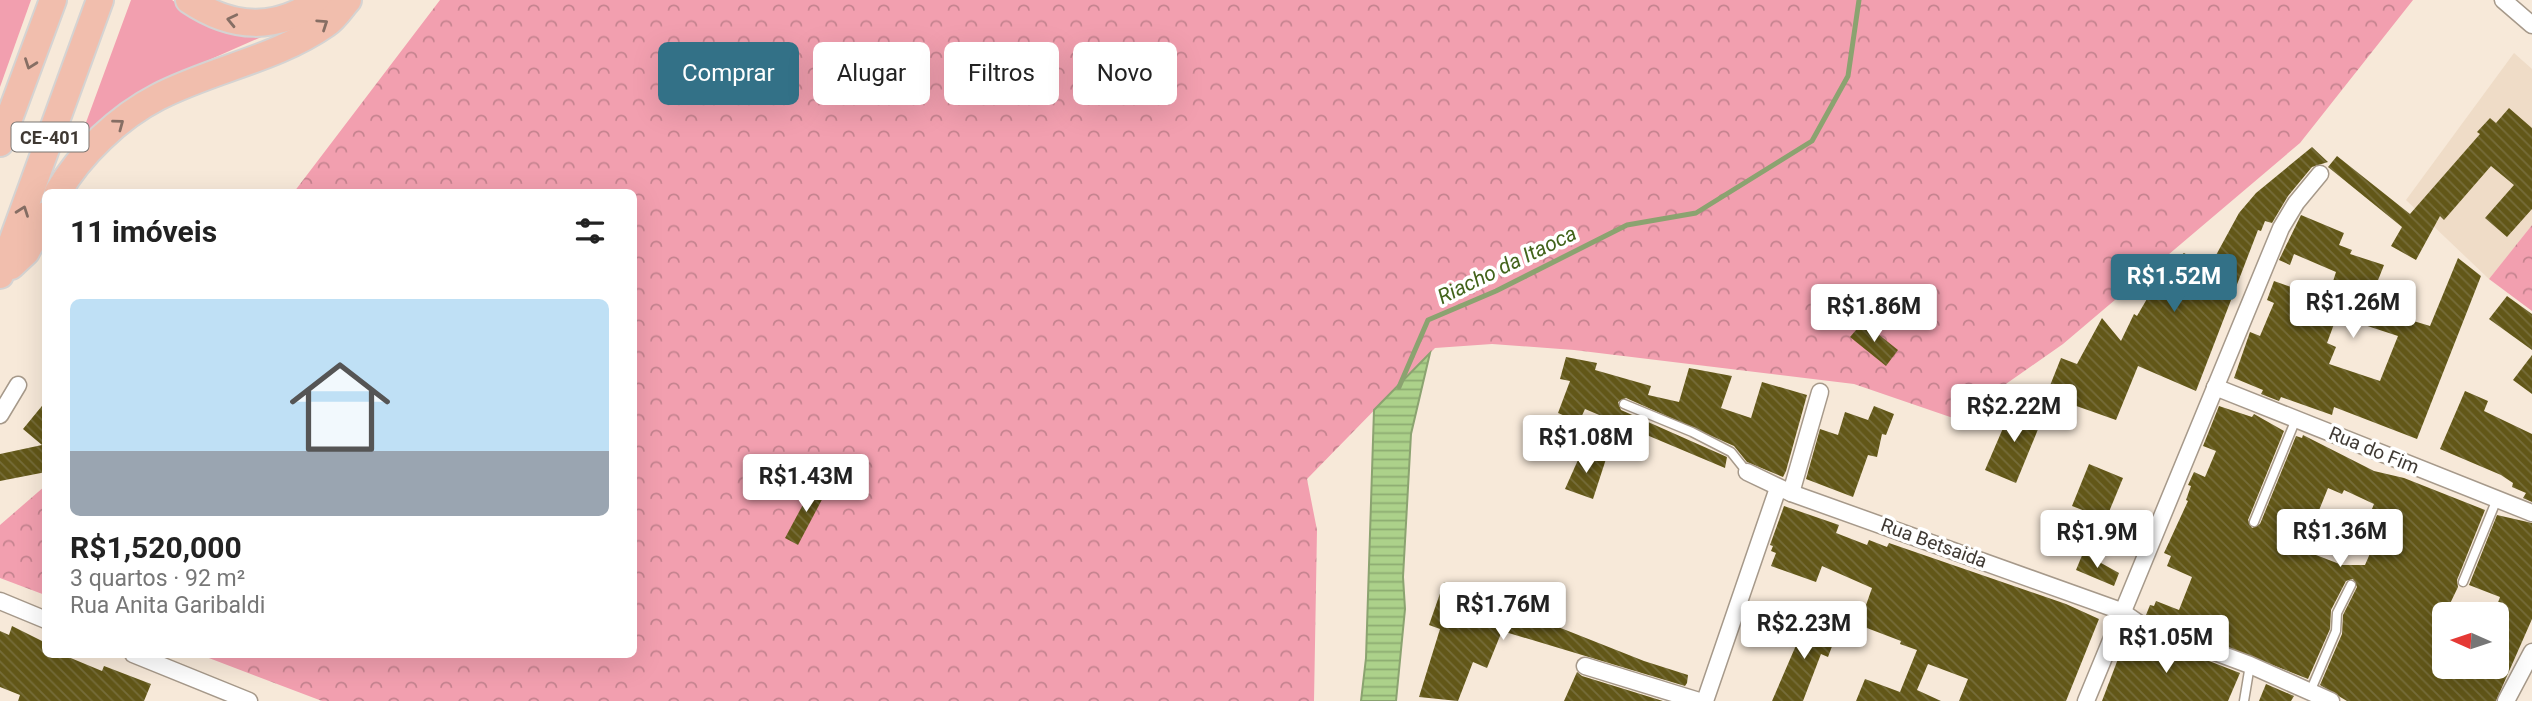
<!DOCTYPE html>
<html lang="pt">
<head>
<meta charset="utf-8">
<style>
  :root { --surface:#fff; --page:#f2f2f2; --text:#222; --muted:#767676; --accent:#337187 }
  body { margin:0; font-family:Roboto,sans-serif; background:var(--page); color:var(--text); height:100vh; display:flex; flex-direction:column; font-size:26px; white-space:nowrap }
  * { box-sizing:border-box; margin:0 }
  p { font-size:23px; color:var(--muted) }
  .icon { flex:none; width:38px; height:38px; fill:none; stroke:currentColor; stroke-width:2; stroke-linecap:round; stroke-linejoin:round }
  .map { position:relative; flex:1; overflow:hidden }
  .details { position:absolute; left:42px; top:189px; width:595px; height:469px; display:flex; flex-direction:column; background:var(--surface); border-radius:10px; box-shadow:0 7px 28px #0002 }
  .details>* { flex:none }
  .hud { position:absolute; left:658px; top:42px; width:665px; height:63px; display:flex; gap:14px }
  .needle { width:46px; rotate:273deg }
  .buttons { position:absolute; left:2432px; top:602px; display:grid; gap:14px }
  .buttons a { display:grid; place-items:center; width:77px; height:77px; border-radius:10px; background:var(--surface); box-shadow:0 7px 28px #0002; font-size:35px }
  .price { position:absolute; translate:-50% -60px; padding:0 16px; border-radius:7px; background:#fff; color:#222; font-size:23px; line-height:46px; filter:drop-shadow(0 2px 4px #0008) }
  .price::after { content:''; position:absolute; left:50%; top:42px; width:21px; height:16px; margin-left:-10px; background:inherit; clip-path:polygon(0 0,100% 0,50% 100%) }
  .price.current { background:var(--accent); color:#fff }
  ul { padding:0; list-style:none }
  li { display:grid; align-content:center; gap:14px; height:371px; padding:0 28px }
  li span { display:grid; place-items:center; height:217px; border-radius:10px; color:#555 }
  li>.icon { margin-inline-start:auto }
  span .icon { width:126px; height:126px; fill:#fffc; stroke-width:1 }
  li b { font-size:30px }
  h2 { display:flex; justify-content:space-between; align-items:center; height:84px; padding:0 28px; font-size:30px }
  .tag { padding:0 24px; border-radius:10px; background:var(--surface); box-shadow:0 7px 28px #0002; font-size:24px; line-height:63px }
  .tag.current { background:var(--accent); color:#fff }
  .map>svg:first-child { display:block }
  .built { fill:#efdcc7 }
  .green { fill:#f29faf }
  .forest { fill:url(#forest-crowns) }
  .water { fill:url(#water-rules); stroke:#8ba370; stroke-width:2 }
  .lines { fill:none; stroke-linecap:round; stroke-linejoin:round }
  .stream { stroke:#8ba370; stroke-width:5 }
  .building { fill:url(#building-back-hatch); fill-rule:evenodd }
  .service-casing { stroke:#a6998a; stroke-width:11 }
  .minor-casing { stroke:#a6998a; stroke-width:19 }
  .primary-casing { stroke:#d5d3d2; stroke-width:30 }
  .service { stroke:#fff; stroke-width:8 }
  .minor { stroke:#fff; stroke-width:16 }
  .primary { stroke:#f1bead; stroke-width:26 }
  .oneway { stroke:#866e64 }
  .labels { text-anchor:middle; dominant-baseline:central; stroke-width:7; stroke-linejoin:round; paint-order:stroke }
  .shield { fill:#fff; stroke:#797470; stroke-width:2 }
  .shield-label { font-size:18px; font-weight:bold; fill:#3f3933 }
  .street-label { font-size:19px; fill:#3f3933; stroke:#fff }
  .water-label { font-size:21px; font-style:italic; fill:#42631b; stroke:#fff }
</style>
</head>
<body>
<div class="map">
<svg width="2532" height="701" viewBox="0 0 2532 701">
  <defs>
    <pattern id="forest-crowns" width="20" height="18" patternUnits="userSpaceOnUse" patternTransform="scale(1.75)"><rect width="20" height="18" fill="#f29faf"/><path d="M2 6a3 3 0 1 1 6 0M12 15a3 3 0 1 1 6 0" fill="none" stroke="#c5838f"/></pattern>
    <pattern id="water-rules" width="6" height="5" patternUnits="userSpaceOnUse" patternTransform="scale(1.75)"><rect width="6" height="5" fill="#acd18a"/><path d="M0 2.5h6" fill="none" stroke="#8dab71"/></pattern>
    <pattern id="building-back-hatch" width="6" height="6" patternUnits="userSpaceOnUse" patternTransform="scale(1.75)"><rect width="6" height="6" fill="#625718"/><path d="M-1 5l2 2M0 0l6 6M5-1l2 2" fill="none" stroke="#766d3a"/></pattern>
  </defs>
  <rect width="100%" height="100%" fill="#f7e9d9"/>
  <!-- built -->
  <polygon class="built" points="2514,53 2532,69 2532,225 2489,279 2406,200"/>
  <!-- green -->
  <g class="green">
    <polygon points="0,0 31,0 0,87"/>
    <polygon points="131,0 172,0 205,24 238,32 309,16 168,78 128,100 84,139 81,136"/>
  </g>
  <!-- forest -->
  <g class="forest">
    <polygon points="440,0 2413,0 2300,143 2063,344 1956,419 1854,384 1574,350 1492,344 1435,348 1307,479 1317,530 1314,701 322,701 201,655 634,654 634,192 294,192"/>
    <polygon points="2532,225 2532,311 2489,279"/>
    <polygon points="45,486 45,595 0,578 0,525"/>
  </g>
  <!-- water -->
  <polygon class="water" points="1430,353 1411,434 1403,577 1405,609 1396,701 1361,701 1366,658 1374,410"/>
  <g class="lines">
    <!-- stream -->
    <polyline class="stream" points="1399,387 1428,320 1496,291 1627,225 1696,213 1812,141 1848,76 1859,0"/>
  </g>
  <!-- building -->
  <g class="building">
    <polygon points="2509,108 2532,128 2532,209 2507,237 2485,218 2514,185 2491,166 2444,220 2440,216 2416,260 2391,246 2402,227 2328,167 2337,156 2410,214 2480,134 2477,132 2490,118 2496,123"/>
    <polygon points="2312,147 2328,162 2312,167 2288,196 2272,223 2265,221 2261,231 2258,230 2196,391 2138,366 2116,420 2065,402 2062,410 2043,403 2061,358 2077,364 2102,318 2121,341 2134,314 2137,316 2151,292 2145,283 2184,253 2209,268 2239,213 2256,193"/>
    <path d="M 2301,215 L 2344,233 L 2339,245 L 2352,250 L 2350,254 L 2384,265 L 2369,303 L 2407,319 L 2430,326 L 2458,258 L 2481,276 L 2417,439 L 2334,407 L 2332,415 L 2281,397 L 2279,401 L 2261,394 L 2263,390 L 2234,378 L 2250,332 L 2260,336 L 2268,317 L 2274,303 L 2267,300 L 2274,281 L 2327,300 L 2336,272 L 2294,254 L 2290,265 L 2279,260 ZM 2337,316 L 2398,336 L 2380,381 L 2329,364 L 2336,347 L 2327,343 Z"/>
    <polygon points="2507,296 2532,314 2532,350 2489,319"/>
    <polygon points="1863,322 1898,350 1886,366 1850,337"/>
    <polygon points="2532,355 2532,394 2513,380"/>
    <polygon points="1566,357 1597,363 1595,370 1651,386 1648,395 1679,402 1689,368 1732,376 1721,408 1751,418 1762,382 1807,395 1786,471 1783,477 1747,462 1734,446 1626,398 1618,402 1621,410 1727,457 1725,468 1585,409 1579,422 1558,413 1570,381 1560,379"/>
    <polygon points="2465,391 2488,401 2484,411 2532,434 2532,502 2523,498 2526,493 2512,487 2513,483 2501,475 2440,449"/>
    <polygon points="46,401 46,472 0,481 0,454 42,445 23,429"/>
    <polygon points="2013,405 2043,417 2016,483 1985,470"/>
    <polygon points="1874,406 1894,414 1886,435 1882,434 1877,457 1868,455 1853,497 1806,479 1820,429 1838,435 1845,412 1868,420"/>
    <path d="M 2219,406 L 2252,417 L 2254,414 L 2284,431 L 2248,520 L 2252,528 L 2260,524 L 2296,436 L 2302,438 L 2303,435 L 2374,471 L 2404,478 L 2485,510 L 2457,580 L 2458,587 L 2445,614 L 2445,667 L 2478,667 L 2497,676 L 2496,608 L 2500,597 L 2469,585 L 2497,515 L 2532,523 L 2532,619 L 2496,701 L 2347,701 L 2320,685 L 2342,634 L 2343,615 L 2357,587 L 2353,579 L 2346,581 L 2331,610 L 2330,629 L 2308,679 L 2146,615 L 2150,605 L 2154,606 L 2156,601 L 2179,610 L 2192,577 L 2167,566 L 2171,556 L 2164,553 L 2188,501 L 2186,500 L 2191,486 L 2188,485 L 2194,472 L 2205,477 L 2216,451 L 2203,446 ZM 2328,488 L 2342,494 L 2344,490 L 2374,504 L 2364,529 L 2378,535 L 2365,565 L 2342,565 L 2303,550 Z"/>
    <polygon points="1582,451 1606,459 1593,499 1565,489"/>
    <polygon points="2089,464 2123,478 2106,519 2072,506"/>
    <polygon points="814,484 827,490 798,545 785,538"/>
    <polygon points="1784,506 1839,525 1836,533 1867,545 1869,540 1887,547 1889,543 2066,604 2099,619 2066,701 1959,701 1968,679 1928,664 1917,690 1941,701 1856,701 1865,679 1900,692 1917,650 1900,644 1901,641 1859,625 1872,588 1822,566 1816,582 1771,566 1776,553 1771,551 1773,546 1770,545"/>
    <polygon points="2120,523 2137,530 2130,546 2113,538"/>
    <polygon points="2083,553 2119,573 2114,586 2076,570"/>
    <polygon points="1444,582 1644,661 1688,675 1687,683 1685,686 1502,631 1487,668 1473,662 1458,701 1419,697 1440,629 1429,625"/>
    <polygon points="1810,613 1828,620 1822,637 1834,641 1828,657 1821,654 1803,701 1772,701"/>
    <polygon points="12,626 46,643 46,654 61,654 102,671 104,666 151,684 144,701 18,701 20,695 0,687 0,631 9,635"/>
    <polygon points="2129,630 2240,673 2228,701 2102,701"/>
    <polygon points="1577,672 1582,676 1663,701 1564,701"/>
    <polygon points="2266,684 2294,696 2291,701 2259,701"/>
  </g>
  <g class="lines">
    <defs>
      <g id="service">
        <polyline points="1624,404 1692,432 1731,452 1747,472"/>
        <polyline points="2254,522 2296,419"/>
        <polyline points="2463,582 2497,499"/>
        <polyline points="2310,692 2336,631 2337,613 2351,585"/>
        <polyline points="2244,701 2250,665"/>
      </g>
      <g id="minor">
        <polyline points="2503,0 2532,25"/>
        <polyline points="2215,387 2532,513"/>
        <polyline points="0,415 18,385"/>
        <polyline points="1747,472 1791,493 2121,611 2140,624 2250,665 2331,701"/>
        <polyline points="1791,493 1820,392"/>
        <polyline points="0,601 46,620"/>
        <polyline points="133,654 249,701"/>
        <polyline points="1585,666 1699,701"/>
        <polyline points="1705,701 1778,488"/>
        <polyline points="2086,701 2281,228 2296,203 2320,174"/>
        <polyline points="2506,701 2532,652"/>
      </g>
      <g id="primary">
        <path d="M 189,0 C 232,29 276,32 319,0"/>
        <polyline points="0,143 53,0"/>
        <path d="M 58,192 C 80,154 119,117 158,97 C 212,69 276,59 326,24 C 335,18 341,8 348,0"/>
        <polyline points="11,266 26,252 46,215"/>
        <polyline points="0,275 100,0"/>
      </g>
    </defs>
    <!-- service casing -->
    <use href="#service" class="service-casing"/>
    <!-- minor casing -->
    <use href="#minor" class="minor-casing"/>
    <!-- primary casing -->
    <use href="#primary" class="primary-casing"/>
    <!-- service -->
    <use href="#service" class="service"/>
    <!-- minor -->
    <use href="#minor" class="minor"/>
    <!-- primary -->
    <use href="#primary" class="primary"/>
  </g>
  <!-- one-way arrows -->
  <defs><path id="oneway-chevron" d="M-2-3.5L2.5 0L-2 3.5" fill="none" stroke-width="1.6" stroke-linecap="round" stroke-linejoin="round" transform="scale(1.75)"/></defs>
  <g class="oneway">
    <use href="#oneway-chevron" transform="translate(232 20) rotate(-167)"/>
    <use href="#oneway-chevron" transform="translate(323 24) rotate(-34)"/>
    <use href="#oneway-chevron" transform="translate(30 64) rotate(110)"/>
    <use href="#oneway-chevron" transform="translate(119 124) rotate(-37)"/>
    <use href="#oneway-chevron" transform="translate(23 211) rotate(-70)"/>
  </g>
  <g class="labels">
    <!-- shield labels -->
    <rect class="shield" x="11.5" y="122.5" width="77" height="29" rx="5"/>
    <g class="shield-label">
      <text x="50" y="137">CE-401</text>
    </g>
    <!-- street labels -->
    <g class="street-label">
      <text transform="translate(2374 450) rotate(22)">Rua do Fim</text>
      <text transform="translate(1934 543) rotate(20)">Rua Betsaida</text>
    </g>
    <!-- water labels -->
    <g class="water-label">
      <text transform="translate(1507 265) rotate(-26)">Riacho da Itaoca</text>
    </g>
  </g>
</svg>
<div class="buttons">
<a><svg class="needle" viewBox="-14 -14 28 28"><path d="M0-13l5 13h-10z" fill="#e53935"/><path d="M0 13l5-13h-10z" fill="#767676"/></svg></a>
</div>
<b class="price current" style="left:2174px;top:314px">R$1.52M</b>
<b class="price" style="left:2353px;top:340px">R$1.26M</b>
<b class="price" style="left:1874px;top:344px">R$1.86M</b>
<b class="price" style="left:2014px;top:444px">R$2.22M</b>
<b class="price" style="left:1586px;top:475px">R$1.08M</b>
<b class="price" style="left:806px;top:514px">R$1.43M</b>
<b class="price" style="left:2340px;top:569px">R$1.36M</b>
<b class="price" style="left:2097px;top:570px">R$1.9M</b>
<b class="price" style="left:1503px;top:642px">R$1.76M</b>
<b class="price" style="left:1804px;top:661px">R$2.23M</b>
<b class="price" style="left:2166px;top:675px">R$1.05M</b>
<div class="hud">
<a class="tag current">Comprar</a>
<a class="tag">Alugar</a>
<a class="tag">Filtros</a>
<a class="tag">Novo</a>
</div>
<section class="details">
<h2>11 imóveis<svg class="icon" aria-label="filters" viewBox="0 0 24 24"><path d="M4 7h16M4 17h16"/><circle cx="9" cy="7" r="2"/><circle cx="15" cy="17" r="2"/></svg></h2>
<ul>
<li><span style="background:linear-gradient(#bfe0f5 70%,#9aa5b1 0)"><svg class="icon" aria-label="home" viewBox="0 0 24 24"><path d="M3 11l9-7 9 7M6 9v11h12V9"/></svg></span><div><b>R$1,520,000</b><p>3 quartos · 92 m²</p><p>Rua Anita Garibaldi</p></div></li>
</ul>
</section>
</div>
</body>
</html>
